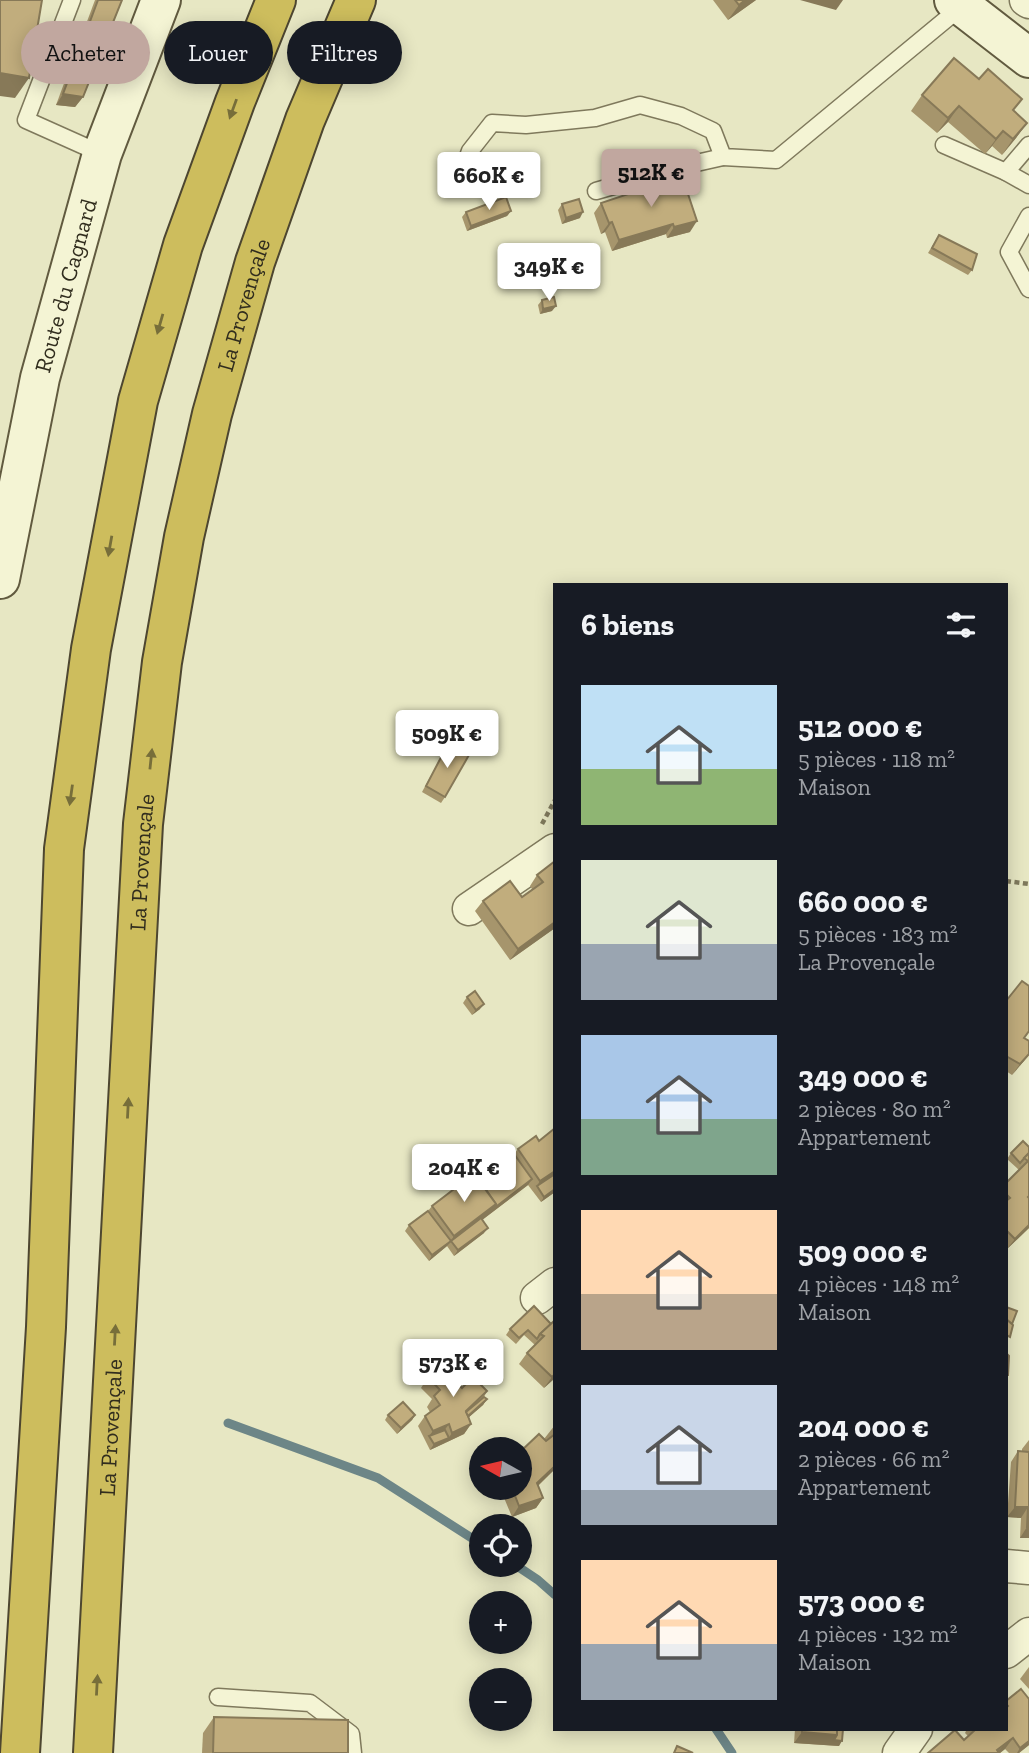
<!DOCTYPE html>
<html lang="fr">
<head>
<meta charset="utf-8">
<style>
  :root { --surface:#171b24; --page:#20242c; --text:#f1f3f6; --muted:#9ea1a6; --accent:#c1a79f }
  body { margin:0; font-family:"Zilla Slab",serif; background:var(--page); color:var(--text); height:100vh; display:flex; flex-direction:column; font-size:26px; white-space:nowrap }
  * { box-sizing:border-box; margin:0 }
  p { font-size:23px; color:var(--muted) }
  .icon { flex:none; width:38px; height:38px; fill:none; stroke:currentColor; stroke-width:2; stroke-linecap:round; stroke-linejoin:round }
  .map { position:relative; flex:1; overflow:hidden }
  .sheet { position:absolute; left:553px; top:583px; width:455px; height:1148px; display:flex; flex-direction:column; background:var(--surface); border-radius:0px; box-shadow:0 4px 18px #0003 }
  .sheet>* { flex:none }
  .guide { position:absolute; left:21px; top:21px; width:427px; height:63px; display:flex; gap:14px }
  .needle { width:46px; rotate:278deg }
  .buttons { position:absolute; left:469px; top:1437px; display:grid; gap:14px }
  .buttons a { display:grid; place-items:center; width:63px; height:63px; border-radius:50%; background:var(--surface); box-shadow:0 4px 18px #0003; font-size:35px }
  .price { position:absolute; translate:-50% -60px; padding:0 16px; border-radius:7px; background:#fff; color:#222; font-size:23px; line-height:46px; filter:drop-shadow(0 2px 4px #0008) }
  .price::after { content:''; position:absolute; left:50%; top:42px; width:21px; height:16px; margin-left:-10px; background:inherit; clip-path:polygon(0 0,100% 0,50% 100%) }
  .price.current { background:var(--accent); color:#111 }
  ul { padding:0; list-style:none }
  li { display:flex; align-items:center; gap:21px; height:175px; padding:0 28px }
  li span { display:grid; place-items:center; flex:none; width:196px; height:140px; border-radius:0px; color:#555 }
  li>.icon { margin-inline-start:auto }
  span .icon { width:84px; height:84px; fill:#fffc; stroke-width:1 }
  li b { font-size:30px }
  h2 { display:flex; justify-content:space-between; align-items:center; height:84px; padding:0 28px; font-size:30px }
  .tag { padding:0 24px; border-radius:32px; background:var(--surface); box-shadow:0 4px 18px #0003; font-size:24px; line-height:63px }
  .tag.current { background:var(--accent); color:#111 }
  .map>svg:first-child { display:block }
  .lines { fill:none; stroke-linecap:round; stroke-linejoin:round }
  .stream { stroke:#6d8687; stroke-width:9 }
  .lane-casing { stroke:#7f795c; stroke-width:19 }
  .street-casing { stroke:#7f795c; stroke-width:35 }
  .secondary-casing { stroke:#615a3f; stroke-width:42 }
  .highway-casing { stroke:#4d4630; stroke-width:42 }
  .path { stroke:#7f795c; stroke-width:4.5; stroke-dasharray:5 3.5; stroke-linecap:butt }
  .lane { stroke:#f4f4d4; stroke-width:16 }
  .street { stroke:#f4f4d4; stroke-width:32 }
  .secondary { stroke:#f4f4d4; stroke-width:38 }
  .highway { stroke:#cdbd5d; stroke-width:38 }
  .wall { fill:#a6956c }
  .shaded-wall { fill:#877958 }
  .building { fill:#c1ad7d; stroke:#877958; stroke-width:2 }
  .oneway { fill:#776e3a }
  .labels { text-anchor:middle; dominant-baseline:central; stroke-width:5; stroke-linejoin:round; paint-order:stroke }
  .street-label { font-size:23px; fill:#312d1e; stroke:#f0f0d1 }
</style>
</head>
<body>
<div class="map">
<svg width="1029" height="1753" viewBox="0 0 1029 1753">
  <rect width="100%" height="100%" fill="#e7e7c3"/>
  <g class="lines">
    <!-- stream -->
    <g class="stream">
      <polyline points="228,1423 378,1478 481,1544"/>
      <polyline points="514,1564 538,1580 555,1595"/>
      <polyline points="716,1729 732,1753"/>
    </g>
    <defs>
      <g id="lane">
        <polyline points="72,0 26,120 102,154"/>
        <polyline points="944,145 1006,172 1029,145"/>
        <polyline points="1006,172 1029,185"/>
        <polyline points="458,185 470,151 492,123 526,125 595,118 640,105 681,116 713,131 723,157 776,160 961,7"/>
        <polyline points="596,191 683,166 723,157"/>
        <polyline points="1029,216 1009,252 1029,289"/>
        <polyline points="218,1697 310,1703 351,1734 353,1753"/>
      </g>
      <g id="street">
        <polyline points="1026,0 1029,2"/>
        <polyline points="469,909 555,850"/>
        <polyline points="537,1298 555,1284"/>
        <polyline points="1006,1566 1029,1568"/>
        <polyline points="1006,1652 1029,1634"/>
        <polyline points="899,1753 916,1729"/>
      </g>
      <g id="secondary">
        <polyline points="954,0 1029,58"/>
        <path id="s1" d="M 0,579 L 40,378 L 102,154 L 161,0"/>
      </g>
      <g id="highway">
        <polyline points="20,1753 46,1327 64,849 91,649 138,401 183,245 235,102 276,0"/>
        <path id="s2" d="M 93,1753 L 143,824 L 162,662 L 184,537 L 212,414 L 255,262 L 305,120 L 356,0"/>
      </g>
    </defs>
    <!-- lane casing -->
    <use href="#lane" class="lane-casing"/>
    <!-- street casing -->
    <use href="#street" class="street-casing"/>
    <!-- secondary casing -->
    <use href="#secondary" class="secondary-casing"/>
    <!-- highway casing -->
    <use href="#highway" class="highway-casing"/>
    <!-- path -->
    <g class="path">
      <polyline points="542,824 555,800"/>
      <polyline points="1006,881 1029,884"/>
    </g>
    <!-- lane -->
    <use href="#lane" class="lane"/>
    <!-- street -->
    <use href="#street" class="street"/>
    <!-- secondary -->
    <use href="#secondary" class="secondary"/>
    <!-- highway -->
    <use href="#highway" class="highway"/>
  </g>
  <!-- wall -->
  <g class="wall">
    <polygon points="95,0 122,0 83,97 75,107 56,105"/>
    <polygon points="713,0 756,0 728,20"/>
    <polygon points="922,95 1014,111 1027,123 1016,138 1002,155 992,146 985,154 948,122 937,133 911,111"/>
    <polygon points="682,176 690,232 667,238 666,234 612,251 605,232 601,234 594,213 601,203"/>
    <polygon points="562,204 580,218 562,224 558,210"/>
    <polygon points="511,211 507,216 467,231 462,217 466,212"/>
    <polygon points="939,235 972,270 968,275 928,253"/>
    <polygon points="542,300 552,311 540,314 538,305"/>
    <polygon points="448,744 445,797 441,803 422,792"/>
    <polygon points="555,861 555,928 510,960 475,911 483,901 522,897 532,889 530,886 537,875"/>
    <polygon points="467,997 480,1009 472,1015 463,1003"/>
    <polygon points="1006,1001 1024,1038 1029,1055 1012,1075 1006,1071"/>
    <polygon points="1029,1147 1029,1228 1007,1249 1006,1248 1006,1183 1019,1170 1007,1159 1011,1153"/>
    <polygon points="518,1149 555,1192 541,1202 528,1185 482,1220 484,1233 454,1256 447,1246 429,1261 405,1231 409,1225 428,1211 432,1206 452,1191 451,1189 458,1179 473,1171 491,1170 514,1154"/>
    <polygon points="551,1324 555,1378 544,1388 519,1364 527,1353 535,1345 524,1335 516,1344 506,1335 510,1329"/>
    <polygon points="460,1376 456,1381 462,1387 487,1391 484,1397 487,1399 483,1405 469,1417 471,1424 464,1434 430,1450 418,1426 425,1416 430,1412 427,1407 432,1399 421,1388 428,1377"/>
    <polygon points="388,1415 415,1415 412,1420 397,1434 385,1420"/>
    <polygon points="555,1425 555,1469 538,1486 543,1498 536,1508 512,1517 500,1488 520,1488 544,1439"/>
    <polygon points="1029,1440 1029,1538 1020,1538 1021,1518 1007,1517 1011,1462 1018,1451 1022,1451 1022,1449"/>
    <polygon points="1029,1667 1029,1689 1020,1679"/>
    <polygon points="1029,1699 1029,1745 1019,1753 1009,1753 1005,1749 1000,1753 928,1753 964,1740 968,1736 965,1733 967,1729 1006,1729 1006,1701"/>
    <polygon points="214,1717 348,1753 202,1753 203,1733"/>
    <polygon points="795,1729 843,1729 839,1746 794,1743"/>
  </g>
  <!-- shaded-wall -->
  <g class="shaded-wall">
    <polygon points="745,0 756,0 728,20 739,5"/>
    <polygon points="800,0 843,0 836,10"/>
    <polygon points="0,73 29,78 15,98 0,96"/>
    <polygon points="63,94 83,97 75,107 56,105"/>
    <polygon points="959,106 948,122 937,133 948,118"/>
    <polygon points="1027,123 1016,138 1002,155 1013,139"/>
    <polygon points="1003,131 992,146 985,154 996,139"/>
    <polygon points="511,211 507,216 467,231 471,226"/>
    <polygon points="583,212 580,218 562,224 566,218"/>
    <polygon points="697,221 690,232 667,238 674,227"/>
    <polygon points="612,222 605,232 601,234 609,223"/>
    <polygon points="673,224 666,234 612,251 619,240"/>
    <polygon points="556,306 552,311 540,314 543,309"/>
    <polygon points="555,922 555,928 510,960 518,949"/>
    <polygon points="484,1004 480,1009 472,1015 476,1010"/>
    <polygon points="1029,1054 1028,1056 1012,1075 1020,1064"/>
    <polygon points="555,1171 555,1175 537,1186 540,1181"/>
    <polygon points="532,1179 528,1185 452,1243 451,1241 454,1236 496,1204"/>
    <polygon points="555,1189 555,1192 541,1202 544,1197"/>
    <polygon points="1029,1225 1029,1228 1007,1249 1015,1239"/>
    <polygon points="488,1228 484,1233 454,1256 458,1250"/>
    <polygon points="451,1241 447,1246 429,1261 432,1255"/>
    <polygon points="555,1374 555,1378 544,1388 552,1377"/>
    <polygon points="487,1399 483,1405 461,1424 465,1419"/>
    <polygon points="415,1415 412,1420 397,1434 401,1428"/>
    <polygon points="449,1424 441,1435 429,1436 433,1431"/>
    <polygon points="471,1424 464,1434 445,1443 452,1433"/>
    <polygon points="449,1438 445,1443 430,1450 434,1444"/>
    <polygon points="555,1466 555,1469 529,1494 537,1483"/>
    <polygon points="543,1498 536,1508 512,1517 519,1506"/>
    <polygon points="1015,1507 1028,1507 1021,1518 1007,1517"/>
    <polygon points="1027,1527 1029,1527 1029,1538 1020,1538"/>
    <polygon points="802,1732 837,1735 842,1741 839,1746 794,1743"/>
    <polygon points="1013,1738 1005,1749 1000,1753 995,1753"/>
    <polygon points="1029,1741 1029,1745 1019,1753 1017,1753 1020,1748"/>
  </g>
  <!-- building -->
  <g class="building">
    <polygon points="0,0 42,0 29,78 0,73"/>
    <polygon points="98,0 122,0 83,97 63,94"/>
    <polygon points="735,0 745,0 739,5"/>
    <polygon points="954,58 979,79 988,69 1022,99 1013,110 1027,123 1013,139 1003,131 996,139 959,106 948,118 922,95"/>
    <polygon points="682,176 697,221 674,227 673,224 619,240 612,222 609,223 601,203"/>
    <polygon points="506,197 511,211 471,226 466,212"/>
    <polygon points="579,199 583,212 566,218 562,204"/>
    <polygon points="939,235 977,254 972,270 932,248"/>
    <polygon points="554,297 556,306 543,309 542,300"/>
    <polygon points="448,744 469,755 445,797 426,786"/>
    <polygon points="555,861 555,922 518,949 483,901 510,881 522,897 543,882 537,875"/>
    <polygon points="1022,981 1029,986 1029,1031 1024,1038 1029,1041 1029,1054 1020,1064 1006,1056 1006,1001"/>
    <polygon points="475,991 484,1004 476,1010 467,997"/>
    <polygon points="555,1128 555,1171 540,1181 518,1149 536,1136 539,1141"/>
    <polygon points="1023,1141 1029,1147 1029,1153 1020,1163 1011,1153"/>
    <polygon points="1029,1153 1029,1196 1028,1197 1029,1198 1029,1225 1015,1239 1006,1230 1006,1201 1010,1198 1006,1194 1006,1183 1028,1161 1024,1158"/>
    <polygon points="514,1154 532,1179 493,1209 496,1204 473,1171 485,1163 491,1170"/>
    <polygon points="471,1170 496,1204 454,1236 432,1206 462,1183 458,1179"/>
    <polygon points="555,1174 555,1189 544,1197 537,1186"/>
    <polygon points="428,1211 451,1241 432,1255 409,1225"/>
    <polygon points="481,1218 488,1228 458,1250 451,1241"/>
    <polygon points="534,1306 551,1324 540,1334 537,1339 528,1330 519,1338 510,1329"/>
    <polygon points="1006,1307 1017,1311 1012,1324 1006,1319"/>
    <polygon points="1006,1319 1013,1325 1010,1337 1006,1335"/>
    <polygon points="555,1320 555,1374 552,1377 527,1353 544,1336 540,1334"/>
    <polygon points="1006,1353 1009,1356 1008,1375 1006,1375"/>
    <polygon points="446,1361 460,1376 455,1381 462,1388 473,1377 487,1391 466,1411 471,1424 452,1433 449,1424 433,1431 425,1416 440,1405 434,1396 440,1390 428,1377"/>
    <polygon points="484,1397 487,1399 468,1416 466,1412"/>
    <polygon points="403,1402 415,1415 401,1428 388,1415"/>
    <polygon points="445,1430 449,1438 434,1444 429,1436"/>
    <polygon points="539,1434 546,1441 555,1434 555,1466 537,1483 543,1498 519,1506 512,1488 520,1488 520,1452"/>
    <polygon points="1018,1451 1029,1452 1029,1527 1027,1527 1028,1507 1015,1507"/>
    <polygon points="1021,1689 1029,1699 1029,1741 1020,1748 1013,1738 997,1750 999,1753 928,1753 955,1730 964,1740 976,1729 1006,1729 1006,1708 1008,1706 1006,1704 1006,1701"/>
    <polygon points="214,1717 348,1720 348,1753 213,1753"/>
    <polygon points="802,1729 837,1729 837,1735 802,1732"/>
    <polygon points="837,1729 843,1729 842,1741 834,1740 837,1735"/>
    <polygon points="677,1746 693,1753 674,1753"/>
  </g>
  <!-- one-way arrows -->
  <defs><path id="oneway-solid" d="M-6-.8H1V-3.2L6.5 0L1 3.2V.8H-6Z" transform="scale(1.75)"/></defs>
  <g class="oneway">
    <use href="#oneway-solid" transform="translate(233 109) rotate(110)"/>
    <use href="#oneway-solid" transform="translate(160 324) rotate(106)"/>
    <use href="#oneway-solid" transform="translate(110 546) rotate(100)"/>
    <use href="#oneway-solid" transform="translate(151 759) rotate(-84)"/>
    <use href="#oneway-solid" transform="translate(71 795) rotate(98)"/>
    <use href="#oneway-solid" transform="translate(128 1108) rotate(-87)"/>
    <use href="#oneway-solid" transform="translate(115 1335) rotate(-87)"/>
    <use href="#oneway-solid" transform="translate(97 1685) rotate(-87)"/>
  </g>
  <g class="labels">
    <!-- street labels -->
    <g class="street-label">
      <text stroke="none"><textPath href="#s1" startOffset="301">Route du Cagnard</textPath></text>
      <text stroke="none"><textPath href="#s2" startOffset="1460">La Provençale</textPath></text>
      <text stroke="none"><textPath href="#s2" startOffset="892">La Provençale</textPath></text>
      <text stroke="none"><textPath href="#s2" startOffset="326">La Provençale</textPath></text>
    </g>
  </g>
</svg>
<div class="buttons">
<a><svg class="needle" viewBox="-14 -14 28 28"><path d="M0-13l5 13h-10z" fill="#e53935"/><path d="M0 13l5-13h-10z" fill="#9ea1a6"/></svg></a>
<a><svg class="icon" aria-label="locate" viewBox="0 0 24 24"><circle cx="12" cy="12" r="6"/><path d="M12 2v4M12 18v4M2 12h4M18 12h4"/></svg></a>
<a>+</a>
<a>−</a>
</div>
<b class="price current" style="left:651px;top:209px">512K €</b>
<b class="price" style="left:489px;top:212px">660K €</b>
<b class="price" style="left:549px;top:303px">349K €</b>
<b class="price" style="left:447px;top:770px">509K €</b>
<b class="price" style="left:464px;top:1204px">204K €</b>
<b class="price" style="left:453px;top:1399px">573K €</b>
<div class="guide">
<a class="tag current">Acheter</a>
<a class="tag">Louer</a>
<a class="tag">Filtres</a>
</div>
<section class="sheet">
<h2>6 biens<svg class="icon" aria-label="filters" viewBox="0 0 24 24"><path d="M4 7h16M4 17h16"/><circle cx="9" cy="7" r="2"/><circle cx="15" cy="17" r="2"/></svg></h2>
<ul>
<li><span style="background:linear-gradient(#bfe0f5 60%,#8fb573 0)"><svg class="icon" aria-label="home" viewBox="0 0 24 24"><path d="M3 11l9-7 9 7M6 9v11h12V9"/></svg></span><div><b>512 000 €</b><p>5 pièces · 118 m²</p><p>Maison</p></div></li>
<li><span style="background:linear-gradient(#dfe7d0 60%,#9aa5b1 0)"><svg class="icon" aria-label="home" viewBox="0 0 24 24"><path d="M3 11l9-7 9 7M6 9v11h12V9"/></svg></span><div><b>660 000 €</b><p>5 pièces · 183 m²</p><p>La Provençale</p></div></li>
<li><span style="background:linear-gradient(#a9c7e8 60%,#7fa58c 0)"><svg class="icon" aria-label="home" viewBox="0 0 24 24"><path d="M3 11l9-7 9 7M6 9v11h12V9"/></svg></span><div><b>349 000 €</b><p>2 pièces · 80 m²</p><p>Appartement</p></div></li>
<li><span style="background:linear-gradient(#ffd9b3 60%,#b9a48a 0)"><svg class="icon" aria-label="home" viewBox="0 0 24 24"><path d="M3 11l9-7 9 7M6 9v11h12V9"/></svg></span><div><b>509 000 €</b><p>4 pièces · 148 m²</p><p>Maison</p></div></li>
<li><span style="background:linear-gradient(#c9d6e8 75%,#9aa5b1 0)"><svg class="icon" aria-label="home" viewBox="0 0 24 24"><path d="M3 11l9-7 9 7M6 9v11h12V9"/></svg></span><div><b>204 000 €</b><p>2 pièces · 66 m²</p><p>Appartement</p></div></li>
<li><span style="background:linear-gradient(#ffd9b3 60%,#9aa5b1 0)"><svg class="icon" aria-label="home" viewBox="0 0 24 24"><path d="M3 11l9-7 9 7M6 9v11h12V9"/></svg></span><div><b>573 000 €</b><p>4 pièces · 132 m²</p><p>Maison</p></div></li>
</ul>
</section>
</div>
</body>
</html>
